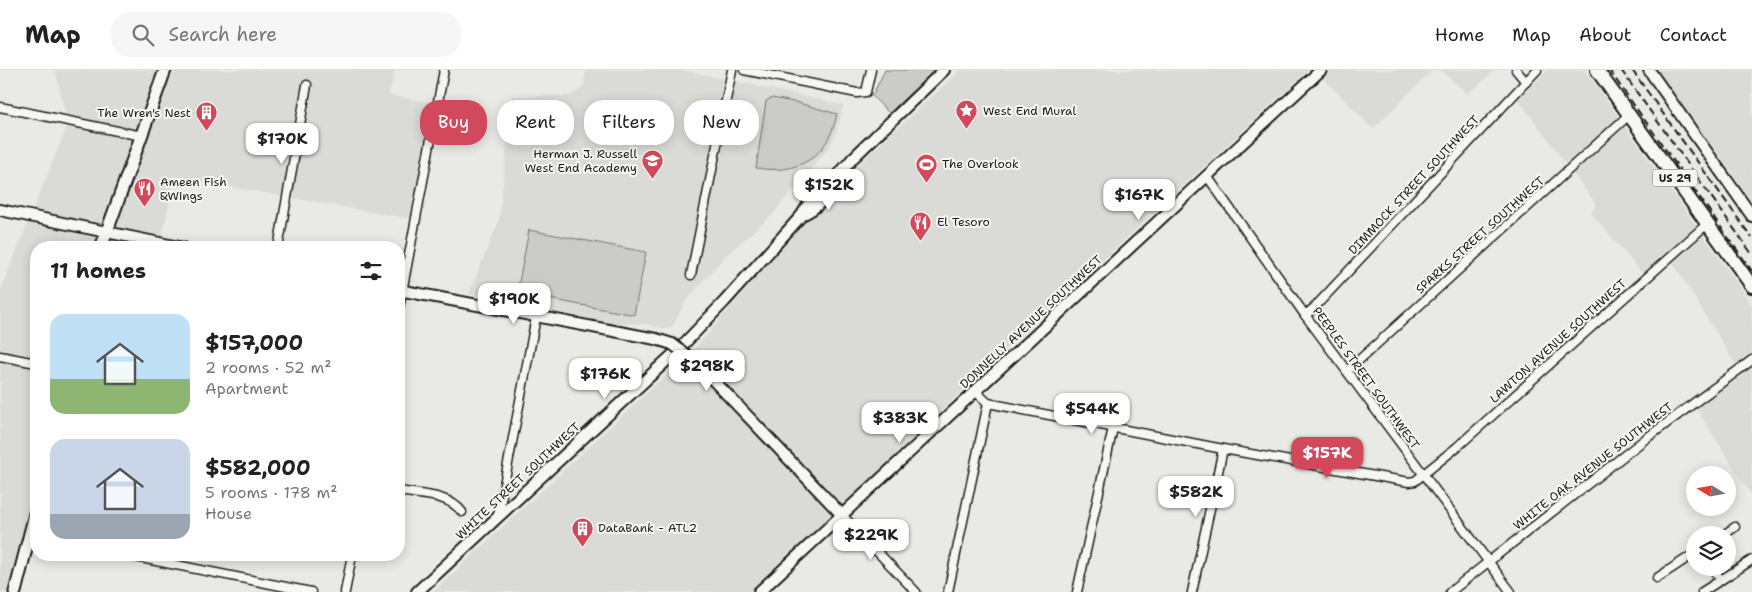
<!DOCTYPE html>
<html lang="en">
<head>
<meta charset="utf-8">
<style>
  :root { --surface:#fff; --page:#f6f6f6; --text:#222; --muted:#767676; --line:#e0e0e0; --accent:#d1495b }
  body { margin:0; font-family:"Shantell Sans",sans-serif; background:var(--page); color:var(--text); height:100vh; display:flex; flex-direction:column; font-size:19px; white-space:nowrap }
  * { box-sizing:border-box; margin:0 }
  p { font-size:16px; color:var(--muted) }
  .icon { flex:none; width:28px; height:28px; fill:none; stroke:currentColor; stroke-width:2; stroke-linecap:round; stroke-linejoin:round }
  .map { position:relative; flex:1; overflow:hidden }
  .details { position:absolute; left:30px; top:171px; width:375px; height:320px; display:flex; flex-direction:column; background:var(--surface); border-radius:20px; box-shadow:0 2px 12px #0003 }
  .details>* { flex:none }
  .guide { position:absolute; left:420px; top:30px; width:475px; height:45px; display:flex; gap:10px }
  .needle { width:32px; rotate:281deg }
  .controls { position:absolute; left:1686px; top:396px; display:grid; gap:10px }
  .controls a { display:grid; place-items:center; width:50px; height:50px; border-radius:50%; background:var(--surface); box-shadow:0 2px 12px #0003; font-size:25px }
  .price { position:absolute; translate:-50% -42px; padding:0 11px; border-radius:10px; background:#fff; color:#222; font-size:16px; line-height:32px; filter:drop-shadow(0 1px 2px #0008) }
  .price::after { content:''; position:absolute; left:50%; top:30px; width:15px; height:11px; margin-left:-8px; background:inherit; clip-path:polygon(0 0,100% 0,50% 100%) }
  .price.selected { background:var(--accent); color:#fff }
  ul { padding:0; list-style:none }
  li { display:flex; align-items:center; gap:15px; height:125px; padding:0 20px }
  li span { display:grid; place-items:center; flex:none; width:140px; height:100px; border-radius:15px; color:#555 }
  li>.icon { margin-inline-start:auto }
  span .icon { width:60px; height:60px; fill:#fffc; stroke-width:1 }
  li b { font-size:21px }
  h2 { display:flex; justify-content:space-between; align-items:center; height:60px; padding:0 20px; font-size:21px }
  .chip { padding:0 18px; border-radius:20px; background:var(--surface); box-shadow:0 2px 12px #0003; font-size:18px; line-height:45px }
  .chip.selected { background:var(--accent); color:#fff }
  header { display:flex; align-items:center; gap:30px; box-sizing:border-box; height:70px; padding:0 25px; background:var(--surface); border-bottom:1px solid var(--line) }
  header strong { font-size:24px }
  nav { display:flex; gap:28px; margin-inline-start:auto; font-size:18px }
  .search { width:350px; height:45px; background:var(--page); display:flex; align-items:center; gap:12px; box-sizing:border-box; padding:0 18px; border-radius:20px; color:var(--muted); font-size:19px }
  .map>svg:first-child { display:block }
  .built { fill:#dadad6 }
  .green { fill:#cbcbc7; stroke:#747472 }
  .lines { fill:none; stroke-linecap:round; stroke-linejoin:round }
  .minor-casing { stroke:#1c1c1c; stroke-width:11 }
  .tertiary-casing { stroke:#1c1c1c; stroke-width:14 }
  .secondary-casing { stroke:#1c1c1c; stroke-width:15 }
  .primary-casing { stroke:#1c1c1c; stroke-width:16 }
  .minor { stroke:#f6f6f2; stroke-width:8 }
  .tertiary { stroke:#f6f6f2; stroke-width:10 }
  .secondary { stroke:#f6f6f2; stroke-width:11 }
  .primary { stroke:#f6f6f2; stroke-width:12 }
  .rail { stroke:#1c1c1c; stroke-width:2; stroke-dasharray:8 4; stroke-linecap:butt }
  .tertiary-bridge-casing { stroke:#1c1c1c; stroke-width:14; stroke-linecap:butt }
  .tertiary-bridge { stroke:#f6f6f2; stroke-width:10 }
  .labels { text-anchor:middle; dominant-baseline:central; stroke-width:4; stroke-linejoin:round; paint-order:stroke }
  .shield { fill:#f6f6f2; stroke:#5d5d5c; stroke-width:1 }
  .shield-label { font-size:11px; font-weight:bold; fill:#1c1c1c }
  .poi-label { font-size:12px; fill:#1c1c1c; stroke:#f6f6f2; text-anchor:start }
  .street-label { font-size:12px; fill:#1c1c1c; stroke:#f6f6f2 }
</style>
</head>
<body>
<header>
<strong>Map</strong>
<div class="search"><svg class="icon" aria-label="search" viewBox="0 0 24 24"><circle cx="10" cy="10" r="6"/><path d="M15 15l6 6"/></svg>Search here</div>
<nav><a>Home</a><a>Map</a><a>About</a><a>Contact</a></nav>
</header>
<div class="map">
<svg width="1752" height="522" viewBox="0 0 1752 522">
  <rect width="100%" height="100%" fill="#e9e9e5"/>
  <filter id="ink" filterUnits="userSpaceOnUse"><feTurbulence type="fractalNoise" baseFrequency=".02" numOctaves="2"/><feDisplacementMap in="SourceGraphic" scale="10" xChannelSelector="R" yChannelSelector="G"/><feConvolveMatrix kernelMatrix="1 2 1 2 8 2 1 2 1" color-interpolation-filters="sRGB"/></filter>
  <g filter="url(#ink)">
    <!-- built -->
    <g class="built">
      <polygon points="55,0 395,0 389,25 441,35 417,150 174,107 160,177 36,178 36,470 19,522 0,522 0,222 68,54"/>
      <polygon points="586,0 683,0 843,35 838,58 830,76 773,144 725,186 686,231 672,257 665,259 646,254 615,254 469,224 499,150 512,26 570,26 583,17"/>
      <polygon points="961,0 1309,0 1000,284 845,435 751,522 433,522 697,276 805,151 868,85"/>
      <polygon points="1315,0 1433,0 1373,59"/>
      <polygon points="1440,0 1495,0 1468,24"/>
      <polygon points="1548,0 1585,0 1752,234 1752,426 1696,338 1742,305 1672,191 1649,211 1591,143 1596,134 1518,29"/>
      <polygon points="1657,0 1752,0 1752,131"/>
    </g>
    <!-- green -->
    <g class="green">
      <polygon points="885,0 935,0 889,43 872,26"/>
      <path d="M 772,28 L 799,33 L 837,44 C 828,88 798,105 756,98 L 766,31 Z"/>
      <polygon points="529,160 646,182 634,245 517,223"/>
    </g>
    <g class="lines">
      <defs>
        <g id="minor">
          <polyline points="744,0 857,23 866,22 871,0"/>
          <polyline points="1516,0 1526,12"/>
          <polyline points="0,37 142,66"/>
          <polyline points="1207,106 1305,245 1511,522"/>
          <polyline points="278,178 307,15"/>
          <polyline points="691,205 732,0"/>
          <polyline points="399,238 444,0"/>
          <polyline points="1305,245 1313,239 1537,0"/>
          <polyline points="0,286 36,293"/>
          <polyline points="1347,301 1629,45"/>
          <polyline points="975,321 988,333 1223,379 1409,412 1415,411 1457,377 1707,154"/>
          <path d="M 399,421 C 420,425 449,424 462,442"/>
          <polyline points="842,445 916,522"/>
          <polyline points="498,446 536,247"/>
          <polyline points="1723,465 1735,457"/>
          <polyline points="126,485 311,522"/>
          <polyline points="1712,498 1721,510"/>
          <polyline points="1657,508 1695,483"/>
          <polyline points="345,522 352,485"/>
          <polyline points="948,522 988,333"/>
          <polyline points="1077,522 1113,358"/>
          <polyline points="1192,522 1223,379"/>
          <polyline points="1450,522 1644,370 1752,290"/>
          <polyline points="1702,522 1752,490"/>
        </g>
        <g id="tertiary">
          <polyline points="1649,0 1752,146"/>
          <polyline points="0,140 184,178"/>
          <path d="M 802,145 C 815,139 826,130 830,115"/>
          <polyline points="399,220 656,269 672,274"/>
          <polyline points="696,292 842,445"/>
          <polyline points="417,522 679,279 725,231 801,146 808,135 823,118 830,115 853,88 944,0"/>
          <polyline points="759,522 1321,0"/>
        </g>
        <g id="secondary">
          <polyline points="101,178 165,0"/>
          <polyline points="15,522 36,440"/>
        </g>
        <polyline id="primary" points="1597,0 1752,216"/>
      </defs>
      <!-- minor casing -->
      <use href="#minor" class="minor-casing"/>
      <!-- tertiary casing -->
      <use href="#tertiary" class="tertiary-casing"/>
      <!-- secondary casing -->
      <use href="#secondary" class="secondary-casing"/>
      <!-- primary casing -->
      <use href="#primary" class="primary-casing"/>
      <!-- minor -->
      <use href="#minor" class="minor"/>
      <!-- tertiary -->
      <use href="#tertiary" class="tertiary"/>
      <!-- secondary -->
      <use href="#secondary" class="secondary"/>
      <!-- primary -->
      <use href="#primary" class="primary"/>
      <!-- rail -->
      <g class="rail">
        <polyline points="1609,0 1752,201"/>
        <polyline points="1621,0 1752,184"/>
        <polyline points="1632,0 1752,168"/>
      </g>
      <defs>
        <polyline id="tertiary-bridge" points="672,274 696,292"/>
      </defs>
      <!-- tertiary-bridge casing -->
      <use href="#tertiary-bridge" class="tertiary-bridge-casing"/>
      <!-- tertiary-bridge -->
      <use href="#tertiary-bridge" class="tertiary-bridge"/>
    </g>
  </g>
  <!-- icons -->
  <defs>
    <symbol id="sight-pin" viewBox="-11 -11 22 30"><path d="M0 17L-7.5 6A9.5 9.5 0 1 1 7.5 6Z" fill="#d1495b" stroke="#f6f6f2"/><path d="M0-6L1.8-2.2L6-1.7L2.9 1.2L3.7 5.4L0 3.3L-3.7 5.4L-2.9 1.2L-6-1.7L-1.8-2.2Z" fill="#fff"/></symbol>
    <symbol id="building-pin" viewBox="-11 -11 22 30"><path d="M0 17L-7.5 6A9.5 9.5 0 1 1 7.5 6Z" fill="#d1495b" stroke="#f6f6f2"/><path d="M-4-6H4V6H1V3H-1V6H-4ZM-2.5-4.3h1.7v1.8h-1.7ZM.8-4.3h1.7v1.8H.8ZM-2.5-1h1.7V.8h-1.7ZM.8-1h1.7V.8H.8Z" fill="#fff"/></symbol>
    <symbol id="school-pin" viewBox="-11 -11 22 30"><path d="M0 17L-7.5 6A9.5 9.5 0 1 1 7.5 6Z" fill="#d1495b" stroke="#f6f6f2"/><path d="M0-5L7-2L0 1L-7-2ZM-4 1L0 2.5L4 1V4Q0 6-4 4Z" fill="#fff"/></symbol>
    <symbol id="stadium-pin" viewBox="-11 -11 22 30"><path d="M0 17L-7.5 6A9.5 9.5 0 1 1 7.5 6Z" fill="#d1495b" stroke="#f6f6f2"/><path d="M0-5a6.5 5 0 1 0 0 10a6.5 5 0 1 0 0-10ZM-3.5-1.8h7v3.6h-7Z" fill="#fff"/></symbol>
    <symbol id="restaurant-pin" viewBox="-11 -11 22 30"><path d="M0 17L-7.5 6A9.5 9.5 0 1 1 7.5 6Z" fill="#d1495b" stroke="#f6f6f2"/><path d="M-5-6h1v4h1v-4h1v4h1v-4h1v5L-1.5 .5V6h-2V.5L-5-1ZM5-6V6H3V1.5H1.5Q1.5-4 5-6Z" fill="#fff"/></symbol>
  </defs>
  <g fill-rule="evenodd">
    <use href="#sight-pin" x="954" y="28" width="25" height="34"/>
    <use href="#building-pin" x="194" y="30" width="25" height="34"/>
    <use href="#school-pin" x="640" y="78" width="25" height="34"/>
    <use href="#stadium-pin" x="914" y="82" width="25" height="34"/>
    <use href="#restaurant-pin" x="132" y="106" width="25" height="34"/>
    <use href="#restaurant-pin" x="908" y="140" width="25" height="34"/>
    <use href="#building-pin" x="570" y="446" width="25" height="34"/>
  </g>
  <g class="labels">
    <!-- shield labels -->
    <rect class="shield" x="1652.5" y="99.5" width="45" height="17" rx="4"/>
    <g class="shield-label">
      <text x="1675" y="108">US 29</text>
    </g>
    <!-- poi labels -->
    <g class="poi-label">
      <text x="983" y="41">West End Mural</text>
      <text x="191" y="43" text-anchor="end">The Wren's Nest</text>
      <text x="637" y="84" text-anchor="end">Herman J. Russell<tspan x="637" dy="14">West End Academy</tspan></text>
      <text x="942" y="94">The Overlook</text>
      <text x="160" y="112">Ameen Fish<tspan x="160" dy="14">&amp;Wings</tspan></text>
      <text x="937" y="152">El Tesoro</text>
      <text x="598" y="458">DataBank - ATL2</text>
    </g>
    <!-- street labels -->
    <g class="street-label">
      <text transform="translate(1414 115) rotate(-47)">DIMMOCK STREET SOUTHWEST</text>
      <text transform="translate(1480 165) rotate(-42)">SPARKS STREET SOUTHWEST</text>
      <text transform="translate(1031 252) rotate(-43)">DONNELLY AVENUE SOUTHWEST</text>
      <text transform="translate(1558 271) rotate(-42)">LAWTON AVENUE SOUTHWEST</text>
      <text transform="translate(1366 308) rotate(54)">PEEPLES STREET SOUTHWEST</text>
      <text transform="translate(1593 396) rotate(-38)">WHITE OAK AVENUE SOUTHWEST</text>
      <text transform="translate(518 411) rotate(-43)">WHITE STREET SOUTHWEST</text>
    </g>
  </g>
</svg>
<div class="controls">
<a><svg class="needle" viewBox="-14 -14 28 28"><path d="M0-13l5 13h-10z" fill="#e53935"/><path d="M0 13l5-13h-10z" fill="#767676"/></svg></a>
<a><svg class="icon" aria-label="layers" viewBox="0 0 24 24"><path d="M12 4l9 5-9 5-9-5zM3 14l9 5 9-5"/></svg></a>
</div>
<b class="price" style="left:282px;top:95px">$170K</b>
<b class="price" style="left:829px;top:141px">$152K</b>
<b class="price" style="left:1139px;top:151px">$167K</b>
<b class="price" style="left:514px;top:255px">$190K</b>
<b class="price" style="left:707px;top:322px">$298K</b>
<b class="price" style="left:605px;top:330px">$176K</b>
<b class="price" style="left:1092px;top:365px">$544K</b>
<b class="price" style="left:900px;top:374px">$383K</b>
<b class="price selected" style="left:1327px;top:409px">$157K</b>
<b class="price" style="left:1196px;top:448px">$582K</b>
<b class="price" style="left:871px;top:491px">$229K</b>
<div class="guide">
<a class="chip selected">Buy</a>
<a class="chip">Rent</a>
<a class="chip">Filters</a>
<a class="chip">New</a>
</div>
<section class="details">
<h2>11 homes<svg class="icon" aria-label="filters" viewBox="0 0 24 24"><path d="M4 7h16M4 17h16"/><circle cx="9" cy="7" r="2"/><circle cx="15" cy="17" r="2"/></svg></h2>
<ul>
<li><span style="background:linear-gradient(#bfe0f5 65%,#8fb573 0)"><svg class="icon" aria-label="home" viewBox="0 0 24 24"><path d="M3 11l9-7 9 7M6 9v11h12V9"/></svg></span><div><b>$157,000</b><p>2 rooms · 52 m²</p><p>Apartment</p></div></li>
<li><span style="background:linear-gradient(#c9d6e8 75%,#9aa5b1 0)"><svg class="icon" aria-label="home" viewBox="0 0 24 24"><path d="M3 11l9-7 9 7M6 9v11h12V9"/></svg></span><div><b>$582,000</b><p>5 rooms · 178 m²</p><p>House</p></div></li>
</ul>
</section>
</div>
</body>
</html>
